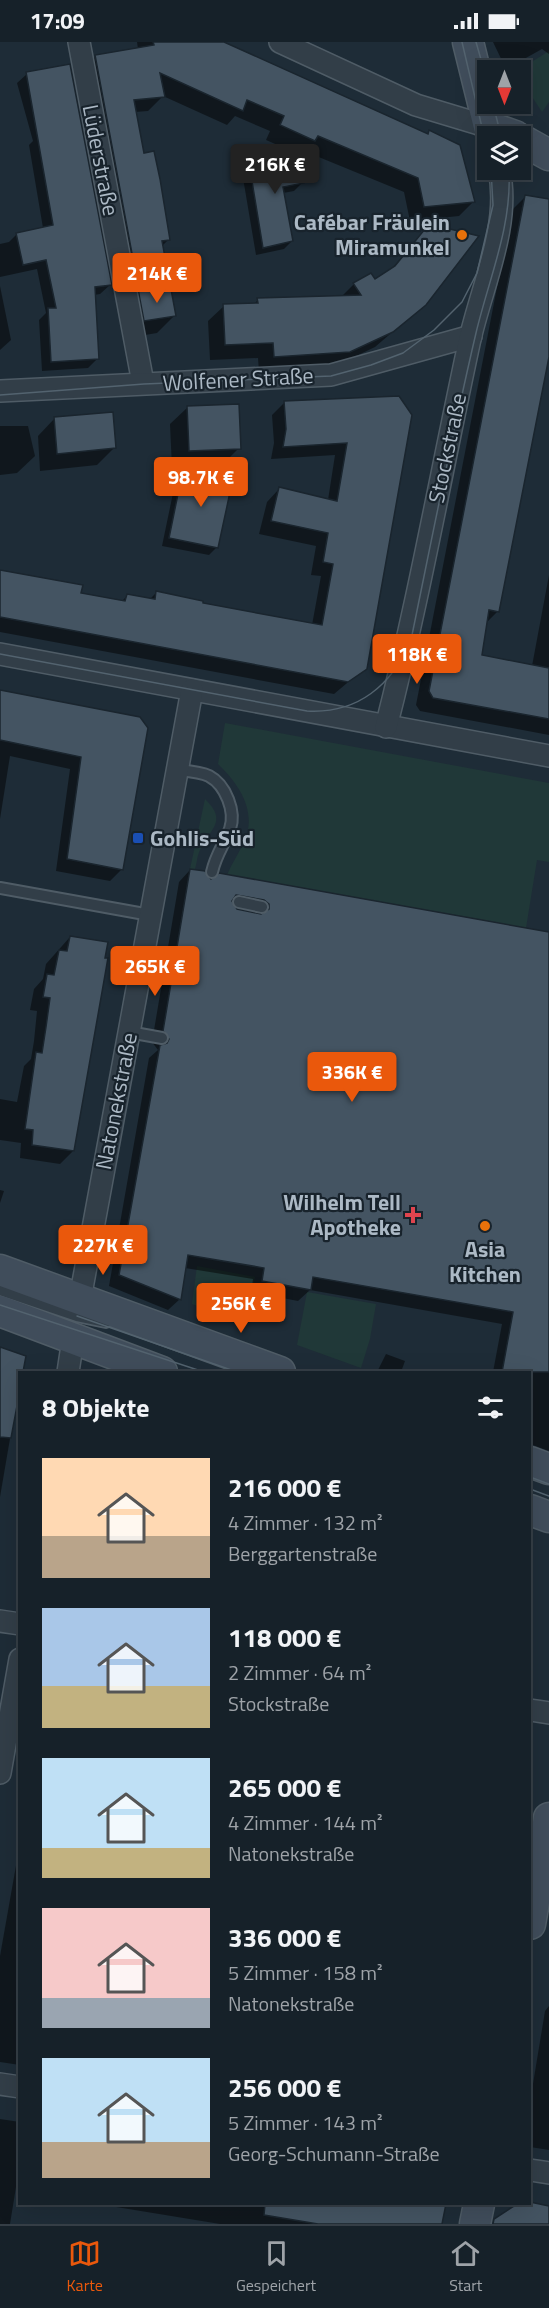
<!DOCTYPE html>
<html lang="de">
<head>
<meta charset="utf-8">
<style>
  :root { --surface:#162129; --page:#232e35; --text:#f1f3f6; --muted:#9ea3a8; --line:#353e46; --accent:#ea580c }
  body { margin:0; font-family:"Titillium Web",sans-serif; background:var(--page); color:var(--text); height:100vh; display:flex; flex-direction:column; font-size:22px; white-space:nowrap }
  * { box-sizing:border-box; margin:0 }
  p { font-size:20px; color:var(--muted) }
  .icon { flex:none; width:33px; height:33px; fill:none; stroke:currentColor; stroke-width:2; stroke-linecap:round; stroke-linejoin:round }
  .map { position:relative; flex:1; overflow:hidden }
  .drawer { position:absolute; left:18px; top:1329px; width:513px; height:834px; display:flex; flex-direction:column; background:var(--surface); border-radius:0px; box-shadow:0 6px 24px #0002,0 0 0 2px var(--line) }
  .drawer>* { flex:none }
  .needle { width:39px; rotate:180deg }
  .buttons { position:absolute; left:477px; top:18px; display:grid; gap:12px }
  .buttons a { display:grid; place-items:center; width:54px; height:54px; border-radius:0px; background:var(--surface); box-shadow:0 6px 24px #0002,0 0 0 2px var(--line); font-size:30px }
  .price { position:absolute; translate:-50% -51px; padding:0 14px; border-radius:6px; background:var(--accent); color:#fff; font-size:20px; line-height:39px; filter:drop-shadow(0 2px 3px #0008) }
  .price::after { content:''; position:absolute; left:50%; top:36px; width:18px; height:14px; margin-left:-9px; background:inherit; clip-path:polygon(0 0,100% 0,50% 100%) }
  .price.on { background:#222; color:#fff }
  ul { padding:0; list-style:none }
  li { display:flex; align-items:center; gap:18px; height:150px; padding:0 24px }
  li span { display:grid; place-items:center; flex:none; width:168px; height:120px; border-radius:0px; color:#555 }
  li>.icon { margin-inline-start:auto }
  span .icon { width:72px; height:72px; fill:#fffc; stroke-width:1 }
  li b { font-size:26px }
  h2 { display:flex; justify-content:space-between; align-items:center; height:72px; padding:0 24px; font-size:26px }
  .status { display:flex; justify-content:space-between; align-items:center; height:42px; padding:0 30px; background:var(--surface); direction:ltr }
  .status svg { height:16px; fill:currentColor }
  .dock { display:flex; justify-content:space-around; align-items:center; height:84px; border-top:2px solid var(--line); background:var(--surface); font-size:16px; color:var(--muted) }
  .dock a { display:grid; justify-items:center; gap:3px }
  .dock .on { color:var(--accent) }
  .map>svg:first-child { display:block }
  .green { fill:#203838 }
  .shadow { fill:#0007 }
  .building { fill:#445462; stroke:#1a252e; stroke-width:1.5; fill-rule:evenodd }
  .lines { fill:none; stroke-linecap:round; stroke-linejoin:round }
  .lane-casing { stroke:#4f5c66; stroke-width:14 }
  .street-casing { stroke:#4f5c66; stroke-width:24 }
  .secondary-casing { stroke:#4f5c66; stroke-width:33 }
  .lane { stroke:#323e48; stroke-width:10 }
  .street { stroke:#323e48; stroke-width:21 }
  .secondary { stroke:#404d5b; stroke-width:30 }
  .tram { stroke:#53636f; stroke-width:1.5 }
  .food-dot { fill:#e8710a; stroke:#18232c; stroke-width:2 }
  .transit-dot { fill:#1a4fb4; stroke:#18232c; stroke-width:2 }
  .health-dot { fill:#e0444e; stroke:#18232c; stroke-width:2 }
  .labels { text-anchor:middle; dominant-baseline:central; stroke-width:4.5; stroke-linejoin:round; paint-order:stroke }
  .street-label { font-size:22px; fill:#acb9c5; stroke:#18232c }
  .poi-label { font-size:22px; font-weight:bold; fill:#acb9c5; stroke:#18232c; text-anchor:end }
</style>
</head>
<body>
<div class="status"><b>17:09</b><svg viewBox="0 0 49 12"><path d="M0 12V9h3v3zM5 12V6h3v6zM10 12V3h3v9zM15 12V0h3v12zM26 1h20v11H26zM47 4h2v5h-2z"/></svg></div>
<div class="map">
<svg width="549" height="2182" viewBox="0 0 549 2182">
  <rect width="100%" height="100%" fill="#1e2c37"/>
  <!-- green -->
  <g class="green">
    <polygon points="549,9 549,60 542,70 525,44 519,28"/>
    <path d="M 225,681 L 549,741 L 549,820 L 537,818 L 526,886 L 227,833 C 232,821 239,811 244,800 C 258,770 239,742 218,722 Z"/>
    <path d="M 205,757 C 229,780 209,787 200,808 C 197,814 197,821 195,827 L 190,827 Z"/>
    <polygon points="197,1224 255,1235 246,1283 192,1262"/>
    <polygon points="307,1250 376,1262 370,1297 361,1326 297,1303"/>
  </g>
  <!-- shadow -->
  <g class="shadow">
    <polygon points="137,0 218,0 427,93 430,90 461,108 473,160 459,174 410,179 404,150 304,109 299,113 296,112 302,141 294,149 283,151 292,199 284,207 256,213 242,130 250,122 267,120 276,111 289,108 266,98 270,89 235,74 227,83 163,54 148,69 135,70 142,112 168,198 162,204 166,226 151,241 121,247 81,29 96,14 138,7"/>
    <polygon points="493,0 549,0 549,12 542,7 506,27"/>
    <polygon points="27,32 110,243 100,252 94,253 98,316 88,326 42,329 39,278 46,271 37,227 0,235 0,202 9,200 17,192 43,186 29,103 33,99 17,41"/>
    <polygon points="525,155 549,159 549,309 498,569 486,581 481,614 532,624 549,533 549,693 420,669 416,663 512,168"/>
    <polygon points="429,183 425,262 375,305 333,325 259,330 258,316 210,318 208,279 224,264 253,263 258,258 341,255 354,242 374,239 389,230"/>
    <polygon points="0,244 11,298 0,308"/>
    <polygon points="139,248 174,274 157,291 127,296 122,266"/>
    <polygon points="399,356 365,626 334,652 0,590 0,529 79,552 121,560 127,554 149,558 157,550 201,562 312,583 321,534 311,533 316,504 259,492 267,460 279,447 328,458 335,413 271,417 274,401 272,373 285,360"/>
    <polygon points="188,365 239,406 222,423 172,426 170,382"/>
    <polygon points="55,376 114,406 97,423 40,429 38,394"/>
    <polygon points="0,384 28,384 35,414 17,431 0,433"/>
    <polygon points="190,426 217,505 209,513 162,504 173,451 183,444 182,434"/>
    <polygon points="0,650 139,676 122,827 110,839 56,829 70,727 10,714 0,777"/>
    <polygon points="190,828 210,839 549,892 549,1409 530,1402 530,1330 493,1330 502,1282 310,1248 298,1259 251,1250 253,1237 185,1226 180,1257 168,1268 109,1244 149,1016 158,1008 152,1000 179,840"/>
    <polygon points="70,895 73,1109 60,1122 20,1116 21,1101 0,1098 0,1057 17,1060 24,1024 31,1017 34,999 37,969 30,968 34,947 43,937 46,922"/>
    <polygon points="0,1148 4,1149 0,1161"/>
    <polygon points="0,1306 24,1315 0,1455"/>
    <polygon points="386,1312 405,1319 401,1330 377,1330"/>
    <polygon points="530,1561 532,1562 530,1578"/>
    <polygon points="20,1801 20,2023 0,2020 0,1914"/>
    <polygon points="549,1964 549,2108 530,2105 530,2060 545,1969"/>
    <polygon points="0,2077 20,2080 20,2146 16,2145 10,2182 0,2182"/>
    <polygon points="98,2162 444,2162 440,2182 220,2182"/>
  </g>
  <!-- building -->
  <g class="building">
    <polygon points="153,0 224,0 428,92 429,88 460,103 475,160 424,165 418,136 318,94 315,99 280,83 284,74 247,58 243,69 160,31 165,55 134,58 144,111 154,109 160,137 170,198 162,199 167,226 136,233 95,13 154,3"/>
    <polygon points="70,22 112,243 95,245 99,317 51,320 48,266 56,266 46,218 23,223 16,191 53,183 26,30"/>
    <polygon points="297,105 304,141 283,145 293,199 263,206 249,121 276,117 275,110"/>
    <polygon points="525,153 549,157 549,315 499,570 489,568 482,613 549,626 549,677 433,656 429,649"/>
    <polygon points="429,182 479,194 426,263 393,290 350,310 274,315 273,301 225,303 223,262 258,261 257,256 361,253 353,241 371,231 375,237 395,224"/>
    <polygon points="138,247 171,247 176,274 144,279"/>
    <polygon points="399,354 412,373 367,627 348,640 0,575 0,528 83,543 81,551 125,559 127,552 155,557 156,549 203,559 203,561 322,583 333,522 323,520 328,491 271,479 279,445 337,459 347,401 283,405 286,387 284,359"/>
    <polygon points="239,362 241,407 189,409 187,364"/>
    <polygon points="113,370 116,406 57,412 54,375"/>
    <polygon points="190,424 228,433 229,455 218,506 169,496 180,442 190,444"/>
    <polygon points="0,648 140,675 148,686 123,828 67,817 81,715 0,698"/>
    <path d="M 190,827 L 205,829 L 211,837 L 219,831 L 549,890 L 549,1330 L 502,1330 L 513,1270 L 313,1235 L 311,1248 L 262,1239 L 264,1226 L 188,1213 L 181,1258 L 119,1233 L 160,1003 L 167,1001 L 169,997 L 163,989 ZM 236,853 L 264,858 L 269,862 L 269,867 L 261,872 L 237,867 L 232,859 Z"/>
    <polygon points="70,894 108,900 105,916 108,916 74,1109 32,1103 33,1088 25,1087 36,1010 42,1011 46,985 50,956 43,955 47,932 54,933 59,908 67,909"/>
    <polygon points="0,1305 26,1314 23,1330 20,1330 20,1348 11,1396 0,1395"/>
    <polygon points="530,2160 549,2164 549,2182 493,2182 494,2177 517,2162"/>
    <polygon points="265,2162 446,2162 442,2182 318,2182 264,2173"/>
  </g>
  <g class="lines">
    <defs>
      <g id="lane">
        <path d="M 177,728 C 187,729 201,730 209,734 C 226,743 236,770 230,787 C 224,803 216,812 212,830"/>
        <polyline points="0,846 150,873"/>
        <polyline points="239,860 262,865"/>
        <polyline points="129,990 162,996"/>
        <polyline points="0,1248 77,1274 106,1280"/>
      </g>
      <g id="street">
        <polyline points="79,0 143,341"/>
        <polyline points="280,0 416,63 489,85 491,94"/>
        <polyline points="0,349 331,333 471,294"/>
        <polyline points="0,612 549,714"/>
        <path d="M 386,685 C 419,557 442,426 470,297 C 482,244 511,182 499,128"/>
        <polyline points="80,1257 192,648"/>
        <polyline points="68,1330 73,1297"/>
        <polyline points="0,1579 20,1582"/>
        <polyline points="530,1668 549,1671"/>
        <polyline points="0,1731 20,1617"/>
        <polyline points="0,2042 20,2045"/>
        <polyline points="530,2128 549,2131"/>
      </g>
      <g id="secondary">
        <polyline points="468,0 489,85 515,94"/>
        <polyline points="520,97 549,113"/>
        <polyline points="0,1228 280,1330"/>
        <polyline points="0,1269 162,1330"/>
        <polyline points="530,1420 549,1427"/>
        <polyline points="530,1468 549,1475"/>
        <polyline points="530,1882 549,1776"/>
        <polyline points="475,2182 479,2162"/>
      </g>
    </defs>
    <!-- lane casing -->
    <use href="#lane" class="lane-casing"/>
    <!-- street casing -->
    <use href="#street" class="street-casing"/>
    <!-- secondary casing -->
    <use href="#secondary" class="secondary-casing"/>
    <!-- lane -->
    <use href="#lane" class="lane"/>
    <!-- street -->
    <use href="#street" class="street"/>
    <!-- secondary -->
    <use href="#secondary" class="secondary"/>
    <!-- tram -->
    <g class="tram">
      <polyline points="462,0 488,111"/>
      <polyline points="476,0 488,42"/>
      <polyline points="493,62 501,94"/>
      <polyline points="0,353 144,342 331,334 371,323 403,311 434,288 462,260 477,231 493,163 491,128"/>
      <path d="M 0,612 L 307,669 C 358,672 392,643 411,598 C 432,496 452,393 476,291 C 489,236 512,185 509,128"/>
      <polyline points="0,1263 204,1330"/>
      <polyline points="77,1274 237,1330"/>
      <polyline points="530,1435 549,1442"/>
      <polyline points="530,1447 549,1454"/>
    </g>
  </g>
  <!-- markers -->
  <g class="food-dot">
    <circle cx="462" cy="193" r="6"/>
    <circle cx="485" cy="1184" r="6"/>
  </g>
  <rect class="transit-dot" x="132" y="790" width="12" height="12" rx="3"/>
  <path class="health-dot" d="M410 1164h6v6h6v6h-6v6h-6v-6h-6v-6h6z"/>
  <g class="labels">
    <!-- street labels -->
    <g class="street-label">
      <text transform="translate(101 118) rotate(79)">Lüderstraße</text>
      <text transform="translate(238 337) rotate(-3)">Wolfener Straße</text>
      <text transform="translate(447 406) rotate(-78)">Stockstraße</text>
      <text transform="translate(116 1059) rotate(-79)">Natonekstraße</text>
    </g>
    <!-- poi labels -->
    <g class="poi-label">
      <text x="450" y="180">Cafébar Fräulein<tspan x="450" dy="25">Miramunkel</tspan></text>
      <text x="150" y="796" text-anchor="start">Gohlis-Süd</text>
      <text x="401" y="1160">Wilhelm Tell<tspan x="401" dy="25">Apotheke</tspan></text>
      <text x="485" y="1207" text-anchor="middle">Asia<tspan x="485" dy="25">Kitchen</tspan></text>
    </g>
  </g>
</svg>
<div class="buttons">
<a><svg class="needle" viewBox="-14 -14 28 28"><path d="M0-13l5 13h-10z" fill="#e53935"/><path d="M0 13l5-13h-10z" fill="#9ea3a8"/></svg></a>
<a><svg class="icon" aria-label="layers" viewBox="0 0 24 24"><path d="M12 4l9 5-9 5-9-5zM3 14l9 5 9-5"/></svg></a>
</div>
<b class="price on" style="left:275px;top:153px">216K €</b>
<b class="price" style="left:157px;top:262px">214K €</b>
<b class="price" style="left:201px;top:466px">98.7K €</b>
<b class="price" style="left:417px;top:643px">118K €</b>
<b class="price" style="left:155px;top:955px">265K €</b>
<b class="price" style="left:352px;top:1061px">336K €</b>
<b class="price" style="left:103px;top:1234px">227K €</b>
<b class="price" style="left:241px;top:1292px">256K €</b>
<section class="drawer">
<h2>8 Objekte<svg class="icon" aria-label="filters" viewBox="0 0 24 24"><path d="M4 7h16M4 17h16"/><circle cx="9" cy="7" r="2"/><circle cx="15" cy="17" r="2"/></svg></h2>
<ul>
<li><span style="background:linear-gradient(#ffd9b3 65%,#b9a48a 0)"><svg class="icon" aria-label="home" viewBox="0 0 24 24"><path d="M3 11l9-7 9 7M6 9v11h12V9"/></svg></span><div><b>216 000 €</b><p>4 Zimmer · 132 m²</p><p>Berggartenstraße</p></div></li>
<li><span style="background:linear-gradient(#a9c7e8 65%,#c2b280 0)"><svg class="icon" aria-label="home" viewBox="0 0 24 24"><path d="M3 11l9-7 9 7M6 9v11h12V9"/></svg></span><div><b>118 000 €</b><p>2 Zimmer · 64 m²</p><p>Stockstraße</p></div></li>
<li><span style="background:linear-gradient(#bfe0f5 75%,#c2b280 0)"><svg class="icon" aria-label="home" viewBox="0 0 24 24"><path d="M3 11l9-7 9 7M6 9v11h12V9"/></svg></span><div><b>265 000 €</b><p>4 Zimmer · 144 m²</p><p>Natonekstraße</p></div></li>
<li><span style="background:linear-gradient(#f6c9c9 75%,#9aa5b1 0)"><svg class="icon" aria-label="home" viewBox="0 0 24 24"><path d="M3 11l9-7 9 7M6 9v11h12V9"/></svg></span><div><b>336 000 €</b><p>5 Zimmer · 158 m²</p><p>Natonekstraße</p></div></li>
<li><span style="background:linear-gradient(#bfe0f5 70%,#b9a48a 0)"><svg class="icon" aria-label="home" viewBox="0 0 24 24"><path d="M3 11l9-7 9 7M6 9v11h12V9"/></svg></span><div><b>256 000 €</b><p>5 Zimmer · 143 m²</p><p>Georg-Schumann-Straße</p></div></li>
</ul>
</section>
</div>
<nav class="dock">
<a class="on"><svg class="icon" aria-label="map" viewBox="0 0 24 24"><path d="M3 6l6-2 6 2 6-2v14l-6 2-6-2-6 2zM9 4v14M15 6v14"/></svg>Karte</a>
<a><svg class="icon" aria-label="saved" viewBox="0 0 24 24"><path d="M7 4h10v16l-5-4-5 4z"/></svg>Gespeichert</a>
<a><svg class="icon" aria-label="home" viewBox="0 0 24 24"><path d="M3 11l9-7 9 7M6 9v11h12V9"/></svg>Start</a>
</nav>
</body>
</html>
